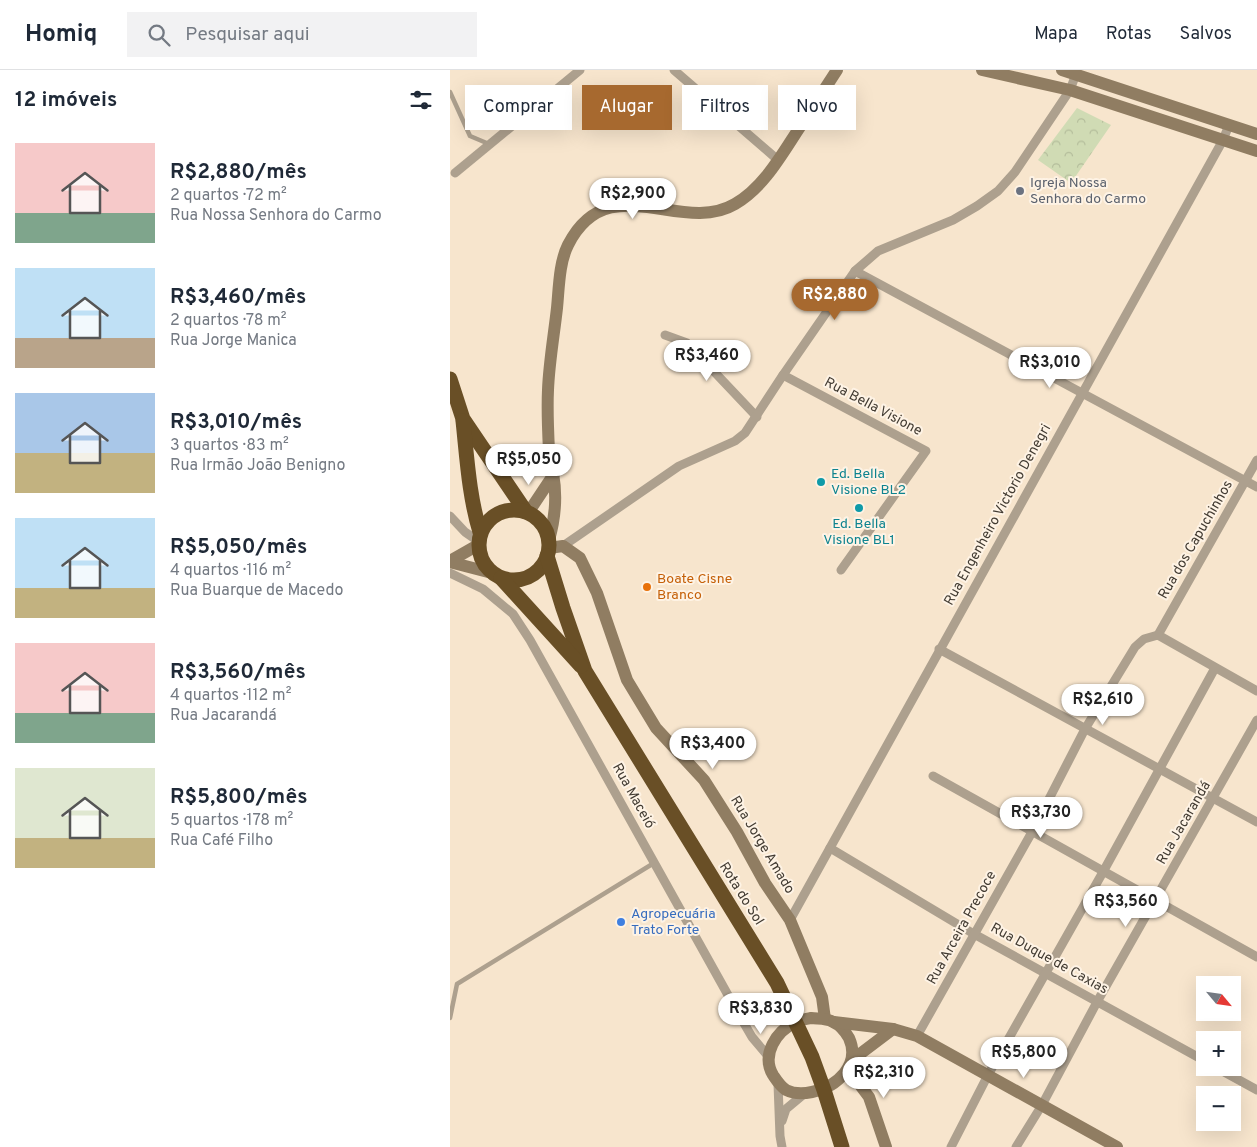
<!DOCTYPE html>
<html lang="pt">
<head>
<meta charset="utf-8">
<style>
  :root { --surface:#fff; --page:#f2f2f3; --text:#1f2937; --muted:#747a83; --line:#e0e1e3; --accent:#a7692f }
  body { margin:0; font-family:Overpass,sans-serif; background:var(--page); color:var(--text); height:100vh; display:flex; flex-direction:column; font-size:19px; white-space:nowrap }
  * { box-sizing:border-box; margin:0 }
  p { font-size:16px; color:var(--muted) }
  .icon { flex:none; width:28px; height:28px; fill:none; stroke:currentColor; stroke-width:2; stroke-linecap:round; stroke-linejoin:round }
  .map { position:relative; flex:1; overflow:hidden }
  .sheet { display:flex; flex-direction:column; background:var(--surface); width:450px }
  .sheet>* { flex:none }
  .hud { position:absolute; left:15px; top:15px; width:475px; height:45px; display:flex; gap:10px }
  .needle { width:32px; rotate:119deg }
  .fabs { position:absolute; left:746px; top:906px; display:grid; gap:10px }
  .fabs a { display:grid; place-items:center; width:45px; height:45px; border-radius:0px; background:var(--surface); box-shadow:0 5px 20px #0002; font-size:25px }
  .price { position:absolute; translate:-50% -42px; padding:0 11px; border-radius:18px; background:#fff; color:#222; font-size:16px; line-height:32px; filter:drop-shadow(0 1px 2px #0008) }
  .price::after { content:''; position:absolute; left:50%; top:30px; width:15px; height:11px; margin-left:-8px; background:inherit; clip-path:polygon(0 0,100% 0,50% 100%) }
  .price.active { background:var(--accent); color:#fff }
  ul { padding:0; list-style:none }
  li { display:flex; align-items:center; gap:15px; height:125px; padding:0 15px }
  li span { display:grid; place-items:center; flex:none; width:140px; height:100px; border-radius:0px; color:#555 }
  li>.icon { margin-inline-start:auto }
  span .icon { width:60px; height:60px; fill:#fffc; stroke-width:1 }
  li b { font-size:21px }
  h2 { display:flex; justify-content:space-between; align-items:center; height:60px; padding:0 15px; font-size:21px }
  .chip { padding:0 18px; border-radius:0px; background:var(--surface); box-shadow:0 5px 20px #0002; font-size:18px; line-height:45px }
  .chip.active { background:var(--accent); color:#fff }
  header { display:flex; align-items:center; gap:30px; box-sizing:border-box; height:70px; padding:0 25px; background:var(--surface); border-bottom:1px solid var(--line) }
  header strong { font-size:24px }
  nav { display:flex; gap:28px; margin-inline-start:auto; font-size:18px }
  .search { width:350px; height:45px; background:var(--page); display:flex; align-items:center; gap:12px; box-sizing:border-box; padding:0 18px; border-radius:0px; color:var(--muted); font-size:19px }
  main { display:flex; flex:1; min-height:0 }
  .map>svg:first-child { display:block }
  .park { fill:url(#park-crowns) }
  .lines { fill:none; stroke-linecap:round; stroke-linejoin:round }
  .lane { stroke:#ada08e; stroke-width:4.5 }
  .street { stroke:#ada08e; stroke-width:9 }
  .secondary { stroke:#907d62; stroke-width:12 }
  .highway { stroke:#694f26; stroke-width:15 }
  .worship-dot { fill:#6b7280; stroke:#fef3e5; stroke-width:2 }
  .culture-dot { fill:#0f9aa8; stroke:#fef3e5; stroke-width:2 }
  .food-dot { fill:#e8710a; stroke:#fef3e5; stroke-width:2 }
  .shop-dot { fill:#3f7fe0; stroke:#fef3e5; stroke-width:2 }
  .labels { text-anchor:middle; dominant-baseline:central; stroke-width:4; stroke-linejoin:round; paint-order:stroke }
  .worship-label { font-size:14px; fill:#5b616d; stroke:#fef3e5; text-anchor:start }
  .street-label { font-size:14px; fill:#423b32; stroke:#fef3e5 }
  .culture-label { font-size:14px; fill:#0d838f; stroke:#fef3e5; text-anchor:start }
  .food-label { font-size:14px; fill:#c56008; stroke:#fef3e5; text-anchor:start }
  .shop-label { font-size:14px; fill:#366cbe; stroke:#fef3e5; text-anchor:start }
</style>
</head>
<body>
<header>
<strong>Homiq</strong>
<div class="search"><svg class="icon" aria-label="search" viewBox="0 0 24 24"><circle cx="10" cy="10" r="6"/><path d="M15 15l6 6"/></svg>Pesquisar aqui</div>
<nav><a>Mapa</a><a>Rotas</a><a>Salvos</a></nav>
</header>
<main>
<section class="sheet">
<h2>12 imóveis<svg class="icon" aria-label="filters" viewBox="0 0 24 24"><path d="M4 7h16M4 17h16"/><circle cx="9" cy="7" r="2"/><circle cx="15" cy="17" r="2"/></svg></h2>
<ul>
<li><span style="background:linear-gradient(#f6c9c9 70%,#7fa58c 0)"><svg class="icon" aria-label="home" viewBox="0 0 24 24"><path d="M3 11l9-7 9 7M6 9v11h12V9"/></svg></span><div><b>R$2,880/mês</b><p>2 quartos · 72 m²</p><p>Rua Nossa Senhora do Carmo</p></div></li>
<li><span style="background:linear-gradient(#bfe0f5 70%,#b9a48a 0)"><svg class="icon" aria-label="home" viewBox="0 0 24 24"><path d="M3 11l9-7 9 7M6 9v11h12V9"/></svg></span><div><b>R$3,460/mês</b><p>2 quartos · 78 m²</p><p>Rua Jorge Manica</p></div></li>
<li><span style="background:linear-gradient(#a9c7e8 60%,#c2b280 0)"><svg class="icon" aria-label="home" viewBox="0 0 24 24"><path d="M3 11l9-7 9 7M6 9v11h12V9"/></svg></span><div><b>R$3,010/mês</b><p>3 quartos · 83 m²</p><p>Rua Irmão João Benigno</p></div></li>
<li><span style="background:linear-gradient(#bfe0f5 70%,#c2b280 0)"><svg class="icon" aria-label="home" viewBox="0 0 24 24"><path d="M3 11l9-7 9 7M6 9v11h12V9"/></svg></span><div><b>R$5,050/mês</b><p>4 quartos · 116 m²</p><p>Rua Buarque de Macedo</p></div></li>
<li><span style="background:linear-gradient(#f6c9c9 70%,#7fa58c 0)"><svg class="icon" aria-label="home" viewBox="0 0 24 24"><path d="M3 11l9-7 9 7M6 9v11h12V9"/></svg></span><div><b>R$3,560/mês</b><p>4 quartos · 112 m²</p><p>Rua Jacarandá</p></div></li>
<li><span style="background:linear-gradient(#dfe7d0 70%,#c2b280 0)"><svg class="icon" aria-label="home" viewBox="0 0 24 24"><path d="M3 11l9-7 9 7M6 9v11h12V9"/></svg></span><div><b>R$5,800/mês</b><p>5 quartos · 178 m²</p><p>Rua Café Filho</p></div></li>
</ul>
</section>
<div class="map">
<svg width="807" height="1077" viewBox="0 0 807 1077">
  <defs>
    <pattern id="park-crowns" width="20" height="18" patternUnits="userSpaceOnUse" patternTransform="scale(1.25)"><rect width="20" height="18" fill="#d0dbb4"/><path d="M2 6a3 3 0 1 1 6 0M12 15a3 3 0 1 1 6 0" fill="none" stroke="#b4bd9b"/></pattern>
  </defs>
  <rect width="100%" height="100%" fill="#f7e5cd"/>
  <!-- park -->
  <polygon class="park" points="627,38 661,55 621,113 588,90"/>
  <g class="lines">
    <!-- lane -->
    <g class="lane">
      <polyline points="0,22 20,66 39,74"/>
      <polyline points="0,948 7,914 204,793"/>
    </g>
    <!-- street -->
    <g class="street">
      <polyline points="224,0 328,90"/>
      <polyline points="5,103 130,0"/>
      <polyline points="405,201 807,417"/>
      <polyline points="215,265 237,273 307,347"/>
      <polyline points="333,305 476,381 391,500"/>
      <polyline points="0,446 15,462 28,471"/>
      <polyline points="113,476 229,396 285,371 295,363 333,305 405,201 428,181 503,150 527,136 548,121 565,102 620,20 626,4"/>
      <polyline points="0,503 33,519 63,544 80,570 288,943 302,967 318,986"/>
      <polyline points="708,565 807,390"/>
      <polyline points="708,565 807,621"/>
      <polyline points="489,579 807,752"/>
      <polyline points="483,706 807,887"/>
      <polyline points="380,778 524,864 755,991"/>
      <polyline points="340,850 773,70 779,55"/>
      <polyline points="467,966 582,762 635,659 685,577 694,569 708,565"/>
      <polyline points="767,998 807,1020"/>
      <polyline points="328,1014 330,1066 332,1077"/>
      <polyline points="332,1051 336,1039 354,1024"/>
      <polyline points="501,1077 538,1005 653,802 765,598"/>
      <polyline points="566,1077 592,1035 647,932 807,650"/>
    </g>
    <!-- secondary -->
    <g class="secondary">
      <polyline points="532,0 620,20 807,81"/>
      <polyline points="612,0 807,64"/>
      <polyline points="78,443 104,404"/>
      <path d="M 99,470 C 105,449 107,425 103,403 C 102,395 99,388 99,381 C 98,361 97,340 98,320 C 99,293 104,265 107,238 C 109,218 109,193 118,175 C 158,96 231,166 285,134 C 313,118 331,86 348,60 C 361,40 374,20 387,0"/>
      <polyline points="99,478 113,476 130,488 147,523 177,610 206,658 254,710 287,762 315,813 340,850 372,927 375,949"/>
      <polyline points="0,491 28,475"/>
      <polyline points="0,492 42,503"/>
      <path d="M 361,948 C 368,949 377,948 383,952 C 390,955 395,961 399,968 C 411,995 387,1017 362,1022 C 353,1024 344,1024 336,1020 C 330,1016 327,1011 323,1005 C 311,985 326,961 346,952 C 350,950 356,949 361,948 Z"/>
      <polyline points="384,952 443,959 467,966 667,1077"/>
      <polyline points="402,990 443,959"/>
      <polyline points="398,999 419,1027 436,1077"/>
    </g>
    <!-- highway -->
    <g class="highway">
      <polyline points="0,309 13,349 76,442"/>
      <path d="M 13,351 C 17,388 19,426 30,462"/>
      <circle cx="64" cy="475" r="35"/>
      <polyline points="97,486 113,538 135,601 327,913 362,987 374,1020 392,1077"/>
      <polyline points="51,508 131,596"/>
    </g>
  </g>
  <!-- markers -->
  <circle class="worship-dot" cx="570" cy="121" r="5"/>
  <g class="culture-dot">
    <circle cx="371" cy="412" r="5"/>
    <circle cx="409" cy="438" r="5"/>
  </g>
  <circle class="food-dot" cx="197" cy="517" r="5"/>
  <circle class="shop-dot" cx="171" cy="852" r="5"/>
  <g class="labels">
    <!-- worship labels -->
    <g class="worship-label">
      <text x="580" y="113">Igreja Nossa<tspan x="580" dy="16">Senhora do Carmo</tspan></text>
    </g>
    <!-- street labels -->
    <g class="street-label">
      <text transform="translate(423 337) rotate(28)">Rua Bella Visione</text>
      <text transform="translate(548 445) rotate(-61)">Rua Engenheiro Victorio Denegri</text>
      <text transform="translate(746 470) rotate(-60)">Rua dos Capuchinhos</text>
      <text transform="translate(183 726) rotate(61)">Rua Maceió</text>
      <text transform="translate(734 753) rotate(-60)">Rua Jacarandá</text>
      <text transform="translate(312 775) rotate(59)">Rua Jorge Amado</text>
      <text transform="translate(291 824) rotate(58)">Rota do Sol</text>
      <text transform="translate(512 858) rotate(-61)">Rua Arceira Precoce</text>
      <text transform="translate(599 889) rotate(29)">Rua Duque de Caxias</text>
    </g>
    <!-- culture labels -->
    <g class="culture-label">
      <text x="381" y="404">Ed. Bella<tspan x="381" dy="16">Visione BL2</tspan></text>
      <text x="409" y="454" text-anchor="middle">Ed. Bella<tspan x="409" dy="16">Visione BL1</tspan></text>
    </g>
    <!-- food labels -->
    <g class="food-label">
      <text x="207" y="509">Boate Cisne<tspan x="207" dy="16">Branco</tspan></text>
    </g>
    <!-- shop labels -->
    <g class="shop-label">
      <text x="181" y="844">Agropecuária<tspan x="181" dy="16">Trato Forte</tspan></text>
    </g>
  </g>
</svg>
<div class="fabs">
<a><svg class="needle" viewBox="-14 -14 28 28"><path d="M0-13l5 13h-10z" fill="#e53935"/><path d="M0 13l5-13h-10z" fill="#747a83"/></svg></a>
<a>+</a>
<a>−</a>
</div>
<b class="price" style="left:183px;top:150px">R$2,900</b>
<b class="price active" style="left:385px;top:251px">R$2,880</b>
<b class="price" style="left:257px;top:312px">R$3,460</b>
<b class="price" style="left:600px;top:319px">R$3,010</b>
<b class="price" style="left:79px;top:416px">R$5,050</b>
<b class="price" style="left:653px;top:656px">R$2,610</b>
<b class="price" style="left:263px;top:700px">R$3,400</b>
<b class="price" style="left:591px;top:769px">R$3,730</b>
<b class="price" style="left:676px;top:858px">R$3,560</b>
<b class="price" style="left:311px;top:965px">R$3,830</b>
<b class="price" style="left:574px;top:1009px">R$5,800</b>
<b class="price" style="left:434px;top:1029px">R$2,310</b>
<div class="hud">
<a class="chip">Comprar</a>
<a class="chip active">Alugar</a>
<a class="chip">Filtros</a>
<a class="chip">Novo</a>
</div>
</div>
</main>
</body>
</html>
